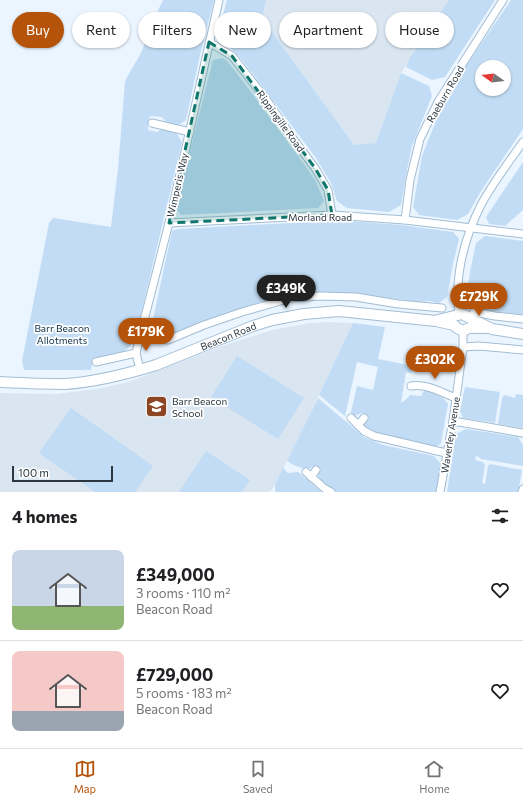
<!DOCTYPE html>
<html lang="en">
<head>
<meta charset="utf-8">
<style>
  :root { --surface:#fff; --page:#f6f6f6; --text:#202124; --muted:#757577; --line:#e0e0e0; --accent:#b45309 }
  body { margin:0; font-family:Commissioner,sans-serif; background:var(--page); color:var(--text); height:100vh; display:flex; flex-direction:column; font-size:15px; white-space:nowrap }
  * { box-sizing:border-box; margin:0 }
  p { font-size:13px; color:var(--muted) }
  .icon { flex:none; width:22px; height:22px; fill:none; stroke:currentColor; stroke-width:2; stroke-linecap:round; stroke-linejoin:round }
  .map { position:relative; height:492px; overflow:hidden }
  .sheet { display:flex; flex-direction:column; background:var(--surface); flex:1 }
  .sheet>* { flex:none }
  .hud { position:absolute; left:12px; top:12px; width:499px; height:36px; display:flex; gap:8px }
  .needle { width:26px; rotate:284deg }
  .controls { position:absolute; left:475px; top:60px; display:grid; gap:8px }
  .controls a { display:grid; place-items:center; width:36px; height:36px; border-radius:50%; background:var(--surface); box-shadow:0 1px 3px #0004; font-size:20px }
  .scale { position:absolute; left:12px; bottom:10px; width:101px; box-sizing:border-box; padding-left:4px; border:2px solid #2b363f; border-top:0; font-size:11px; line-height:14px; white-space:nowrap; color:#2b363f; -webkit-text-stroke:3px #fff; paint-order:stroke }
  .price { position:absolute; translate:-50% -34px; padding:0 9px; border-radius:14px; background:var(--accent); color:#fff; font-size:13px; line-height:26px; filter:drop-shadow(0 1px 2px #0008) }
  .price::after { content:''; position:absolute; left:50%; top:24px; width:12px; height:9px; margin-left:-6px; background:inherit; clip-path:polygon(0 0,100% 0,50% 100%) }
  .price.on { background:#222; color:#fff }
  ul { padding:0; list-style:none }
  li { display:flex; align-items:center; gap:12px; height:100px; padding:0 12px }
  li+li { border-top:1px solid var(--line) }
  li span { display:grid; place-items:center; flex:none; width:112px; height:80px; border-radius:8px; color:#555 }
  li>.icon { margin-inline-start:auto }
  span .icon { width:48px; height:48px; fill:#fffc; stroke-width:1 }
  li b { font-size:17px }
  h2 { display:flex; justify-content:space-between; align-items:center; height:48px; padding:0 12px; font-size:17px }
  .pill { padding:0 14px; border-radius:18px; background:var(--surface); box-shadow:0 1px 3px #0004; font-size:14px; line-height:36px }
  .pill.on { background:var(--accent); color:#fff }
  .menu { display:flex; justify-content:space-around; align-items:center; height:56px; border-top:1px solid var(--line); background:var(--surface); font-size:11px; color:var(--muted) }
  .menu a { display:grid; justify-items:center; gap:2px }
  .menu .on { color:var(--accent) }
  .map>svg:first-child { display:block }
  .built { fill:#d9e6f2 }
  .green { fill:#c1dcf4; fill-rule:evenodd }
  .lines { fill:none; stroke-linecap:round; stroke-linejoin:round }
  .minor-casing { stroke:#a2bdd4; stroke-width:9 }
  .secondary-casing { stroke:#a2bdd4; stroke-width:12 }
  .minor { stroke:#fff; stroke-width:7 }
  .secondary { stroke:#fff; stroke-width:10 }
  .marked { fill:#0f766e; fill-opacity:0.2; stroke:#0f766e; stroke-width:3; stroke-dasharray:8 5; stroke-linejoin:round }
  .labels { text-anchor:middle; dominant-baseline:central; stroke-width:3.5; stroke-linejoin:round; paint-order:stroke }
  .street-label { font-size:10px; fill:#2b363f; stroke:#fff }
  .park-label { font-size:10px; fill:#0d2f48; stroke:#fff }
  .poi-label { font-size:10px; fill:#2b363f; stroke:#fff; text-anchor:start }
</style>
</head>
<body>
<div class="map">
<svg width="523" height="492" viewBox="0 0 523 492">
  <rect width="100%" height="100%" fill="#eaf5ff"/>
  <!-- built -->
  <g class="built">
    <polygon points="266,0 449,0 401,73 376,143 356,146 352,142 262,18"/>
    <polygon points="330,322 353,323 300,435 275,485 270,492 0,492 0,393 56,394 97,389 128,382 222,346 272,330 310,323"/>
  </g>
  <!-- green -->
  <g class="green">
    <path d="M 163,0 L 214,0 L 200,55 L 186,120 L 177,126 L 166,122 L 162,117 L 150,116 L 148,123 L 148,130 L 157,132 L 162,129 L 176,132 L 182,142 L 137,331 C 135,336 133,342 130,346 C 122,356 104,356 93,358 L 91,370 L 24,370 L 22,361 L 49,223 L 53,218 L 111,227 L 118,169 L 125,82 C 129,72 135,64 140,55 C 148,37 154,18 163,0 Z"/>
    <polygon points="227,0 266,0 262,18 354,145 376,143 401,73 429,86 432,96 412,146 407,170 401,205 389,212 347,208 337,201 331,183 316,158 253,74 241,59 225,43 221,36 219,30"/>
    <polygon points="449,0 495,0 445,77 432,80 406,67 411,56"/>
    <path d="M 511,0 L 523,0 L 523,129 L 481,191 L 468,214 L 457,220 L 419,215 L 413,207 L 422,156 L 443,103 L 457,79 ZM 482,67 L 504,67 L 504,89 L 482,89 Z"/>
    <polygon points="222,58 226,60 245,84 306,167 316,182 324,201 318,208 181,215 177,210 191,147 213,60"/>
    <polygon points="523,162 523,210 505,226 489,224 486,217"/>
    <path d="M 346,221 L 401,225 L 453,232 L 459,239 L 453,264 L 447,297 L 439,303 L 429,301 L 420,302 C 359,294 308,284 248,306 C 226,314 204,323 182,330 C 176,332 170,335 164,336 C 160,337 153,335 150,333 L 172,231 L 178,229 L 308,222 Z"/>
    <polygon points="485,236 523,241 523,315 470,308 466,303 470,272 476,243"/>
    <polygon points="353,323 385,327 378,359 413,366 411,373 406,372 401,403 409,397 410,395 421,396 423,392 427,390 443,398 448,404 441,443 435,448 374,435 363,427 365,417 361,413 355,416 350,416 357,386 373,390 378,367 357,362 345,416 319,395"/>
    <polygon points="237,356 304,398 278,439 211,397"/>
    <polygon points="465,387 500,392 495,423 463,418 460,411"/>
    <polygon points="516,394 523,395 523,428 498,424 502,398 504,395 515,398"/>
    <path d="M 318,398 L 364,437 L 383,445 L 434,456 L 441,464 L 437,492 L 337,492 L 320,481 L 318,475 L 320,470 L 315,467 C 304,470 296,467 287,461 Z"/>
    <polygon points="71,408 153,466 135,492 95,492 39,453"/>
    <polygon points="466,429 518,437 523,445 523,466 481,459 476,455 475,460 483,462 485,465 482,483 485,484 488,466 490,464 522,470 518,492 447,492 456,434"/>
    <polygon points="206,451 250,480 242,492 179,492"/>
    <polygon points="283,468 288,473 298,472 322,492 275,492 275,485"/>
  </g>
  <g class="lines">
    <defs>
      <g id="minor">
        <polyline points="209,42 232,56 266,99 291,136 315,168 328,190 332,215"/>
        <polyline points="152,123 190,132"/>
        <polyline points="405,220 410,180 420,139 438,102 503,0"/>
        <polyline points="169,223 332,215 405,220 523,234"/>
        <polyline points="474,312 495,316 523,319"/>
        <path d="M 459,314 C 454,278 464,238 481,205 C 492,184 509,162 523,142"/>
        <polyline points="140,336 168,340 204,325 242,312 291,298 320,296 356,297 398,304 442,308"/>
        <polyline points="463,347 479,346 523,350"/>
        <polyline points="96,362 136,353"/>
        <polyline points="140,370 136,353 140,336 169,223 219,0"/>
        <path d="M 411,386 C 426,383 442,393 456,398"/>
        <polyline points="351,418 364,431 374,436 446,453"/>
        <polyline points="453,421 523,433"/>
        <polyline points="358,425 364,418"/>
        <polyline points="306,472 324,488 331,492"/>
        <polyline points="311,477 316,470"/>
        <polyline points="440,492 453,421 463,347 463,331"/>
        <polyline points="522,492 523,489"/>
      </g>
      <g id="secondary">
        <polyline points="438,320 462,314 492,329 523,334"/>
        <path id="s1" d="M 0,382 C 22,383 43,384 65,384 C 95,382 127,374 156,365 L 253,326 L 272,320 L 304,314 L 339,311 L 436,321 L 454,325 L 457,328 L 463,331 L 469,328 L 489,328"/>
      </g>
    </defs>
    <!-- minor casing -->
    <use href="#minor" class="minor-casing"/>
    <!-- secondary casing -->
    <use href="#secondary" class="secondary-casing"/>
    <!-- minor -->
    <use href="#minor" class="minor"/>
    <!-- secondary -->
    <use href="#secondary" class="secondary"/>
  </g>
  <!-- marked area -->
  <path class="marked" d="M 209,42 L 232,56 L 315,168 L 328,190 L 332,215 L 169,223 Z"/>
  <!-- icons -->
  <defs>
    <symbol id="school-square" viewBox="-11 -11 22 22"><rect x="-9" y="-9" width="18" height="18" rx="4" fill="#8d4524" stroke="#fff"/><path d="M0-5L7-2L0 1L-7-2ZM-4 1L0 2.5L4 1V4Q0 6-4 4Z" fill="#fff"/></symbol>
  </defs>
  <g fill-rule="evenodd">
    <use href="#school-square" x="144" y="394" width="25" height="25"/>
  </g>
  <g class="labels">
    <!-- street labels -->
    <g class="street-label">
      <text transform="translate(445 94) rotate(-60)">Raeburn Road</text>
      <text transform="translate(281 121) rotate(54)">Rippingille Road</text>
      <text transform="translate(177 185) rotate(-77)">Wimperis Way</text>
      <text x="320" y="217">Morland Road</text>
      <text stroke="none"><textPath href="#s1" startOffset="236">Beacon Road</textPath></text>
      <text transform="translate(450 435) rotate(-81)">Waverley Avenue</text>
    </g>
    <!-- park labels -->
    <g class="park-label">
      <text x="62" y="328">Barr Beacon<tspan x="62" dy="12">Allotments</tspan></text>
    </g>
    <!-- poi labels -->
    <g class="poi-label">
      <text x="172" y="401">Barr Beacon<tspan x="172" dy="12">School</tspan></text>
    </g>
  </g>
</svg>
<div class="controls">
<a><svg class="needle" viewBox="-14 -14 28 28"><path d="M0-13l5 13h-10z" fill="#e53935"/><path d="M0 13l5-13h-10z" fill="#757577"/></svg></a>
</div>
<div class="scale">100 m</div>
<b class="price on" style="left:286px;top:309px">£349K</b>
<b class="price" style="left:479px;top:317px">£729K</b>
<b class="price" style="left:146px;top:352px">£179K</b>
<b class="price" style="left:435px;top:380px">£302K</b>
<div class="hud">
<a class="pill on">Buy</a>
<a class="pill">Rent</a>
<a class="pill">Filters</a>
<a class="pill">New</a>
<a class="pill">Apartment</a>
<a class="pill">House</a>
</div>
</div>
<section class="sheet">
<h2>4 homes<svg class="icon" aria-label="filters" viewBox="0 0 24 24"><path d="M4 7h16M4 17h16"/><circle cx="9" cy="7" r="2"/><circle cx="15" cy="17" r="2"/></svg></h2>
<ul>
<li><span style="background:linear-gradient(#c9d6e8 70%,#8fb573 0)"><svg class="icon" aria-label="home" viewBox="0 0 24 24"><path d="M3 11l9-7 9 7M6 9v11h12V9"/></svg></span><div><b>£349,000</b><p>3 rooms · 110 m²</p><p>Beacon Road</p></div><svg class="icon" aria-label="heart" viewBox="0 0 24 24"><path d="M12 20l-8-8c-3-5 5-10 8-4 3-6 11-1 8 4z"/></svg></li>
<li><span style="background:linear-gradient(#f6c9c9 75%,#9aa5b1 0)"><svg class="icon" aria-label="home" viewBox="0 0 24 24"><path d="M3 11l9-7 9 7M6 9v11h12V9"/></svg></span><div><b>£729,000</b><p>5 rooms · 183 m²</p><p>Beacon Road</p></div><svg class="icon" aria-label="heart" viewBox="0 0 24 24"><path d="M12 20l-8-8c-3-5 5-10 8-4 3-6 11-1 8 4z"/></svg></li>
</ul>
</section>
<nav class="menu">
<a class="on"><svg class="icon" aria-label="map" viewBox="0 0 24 24"><path d="M3 6l6-2 6 2 6-2v14l-6 2-6-2-6 2zM9 4v14M15 6v14"/></svg>Map</a>
<a><svg class="icon" aria-label="saved" viewBox="0 0 24 24"><path d="M7 4h10v16l-5-4-5 4z"/></svg>Saved</a>
<a><svg class="icon" aria-label="home" viewBox="0 0 24 24"><path d="M3 11l9-7 9 7M6 9v11h12V9"/></svg>Home</a>
</nav>
</body>
</html>
